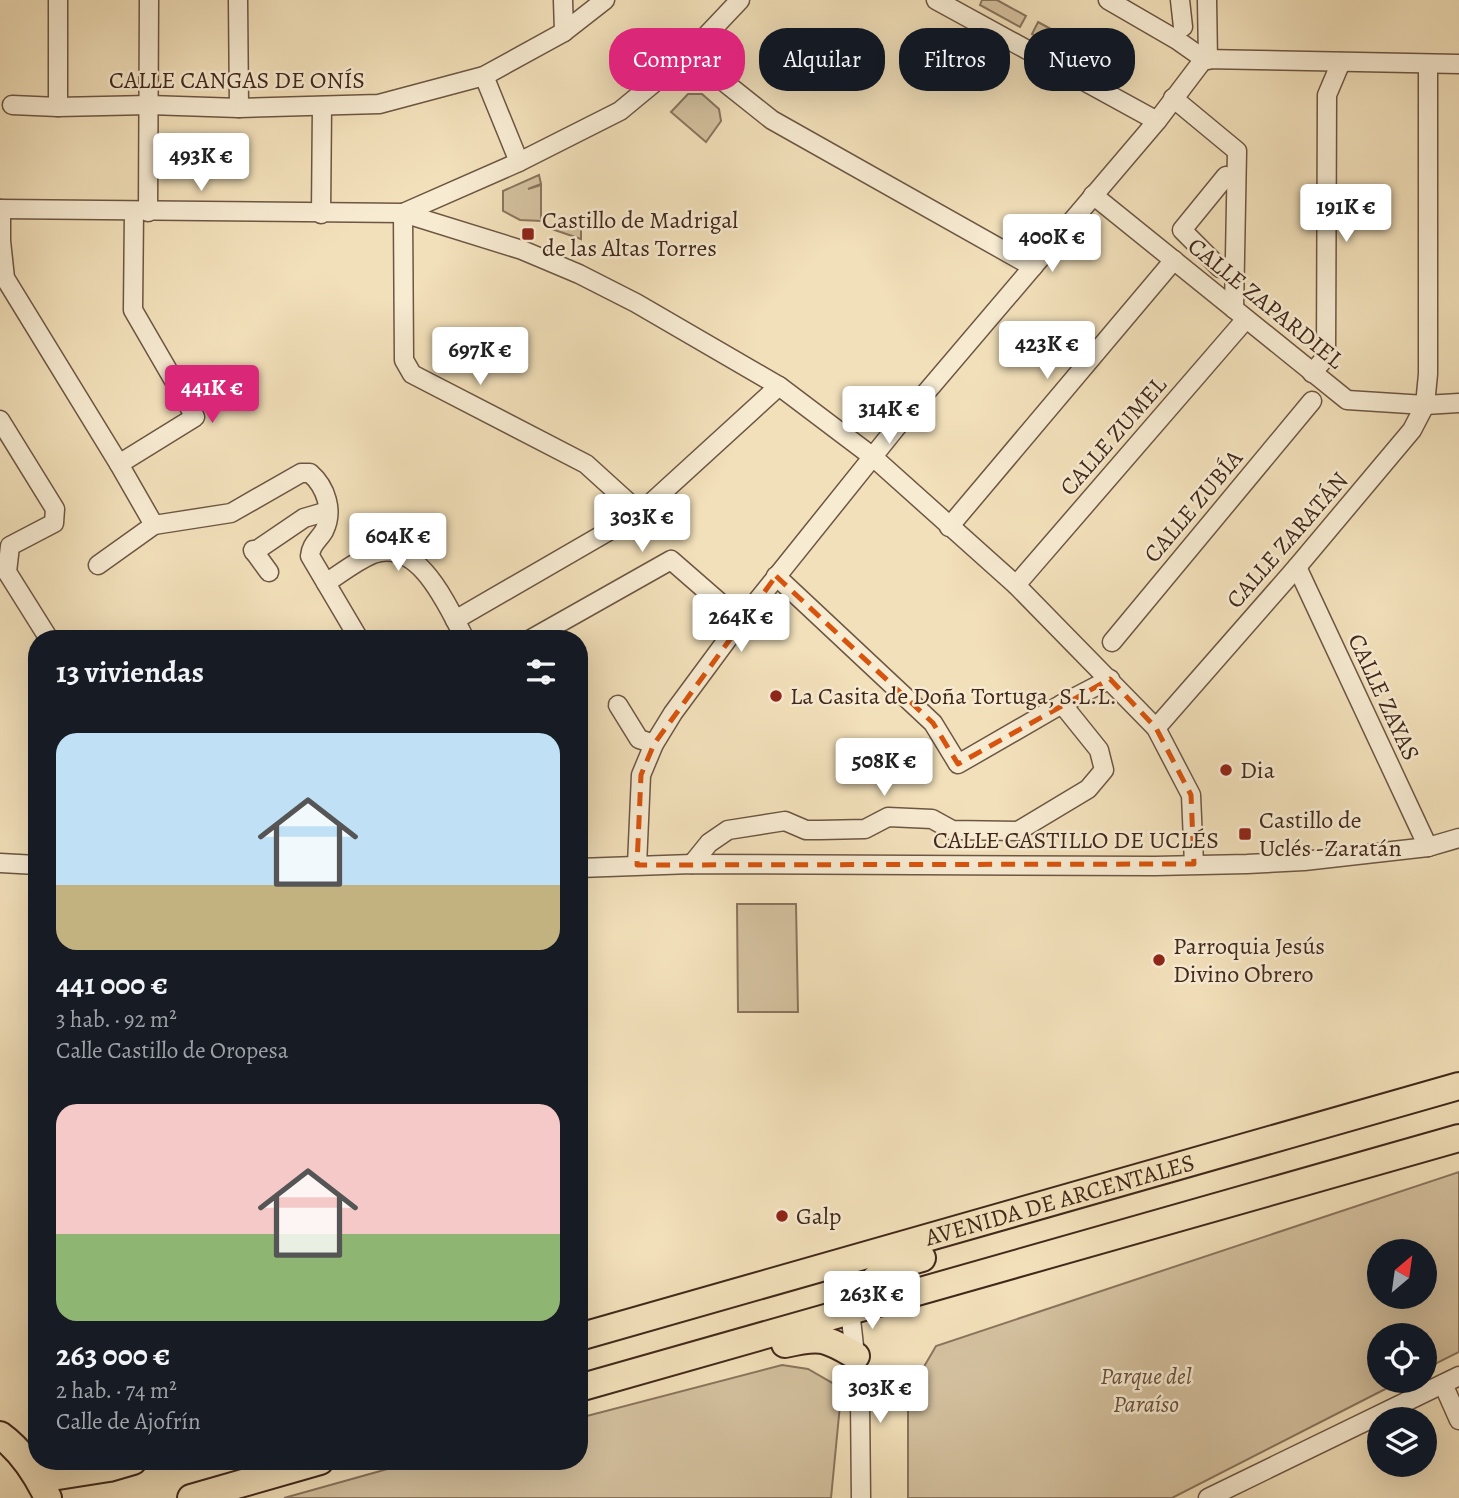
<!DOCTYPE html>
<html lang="es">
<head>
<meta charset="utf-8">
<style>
  :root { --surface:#171b24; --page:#20242c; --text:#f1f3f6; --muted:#9ea1a6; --accent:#db2777 }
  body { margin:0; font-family:Alegreya,serif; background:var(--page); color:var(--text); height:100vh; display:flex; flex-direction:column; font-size:26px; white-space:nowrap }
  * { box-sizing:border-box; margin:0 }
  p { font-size:23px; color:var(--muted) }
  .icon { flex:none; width:38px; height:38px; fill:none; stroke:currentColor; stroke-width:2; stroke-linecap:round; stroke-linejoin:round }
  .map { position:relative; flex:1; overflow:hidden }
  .sheet { position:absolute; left:28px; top:630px; width:560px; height:840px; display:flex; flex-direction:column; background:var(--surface); border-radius:28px; box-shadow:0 7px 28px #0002 }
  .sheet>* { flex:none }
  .top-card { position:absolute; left:609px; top:28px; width:665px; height:63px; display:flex; gap:14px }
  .needle { width:46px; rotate:29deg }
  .tools { position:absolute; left:1367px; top:1239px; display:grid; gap:14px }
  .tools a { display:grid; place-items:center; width:70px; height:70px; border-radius:50%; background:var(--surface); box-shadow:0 7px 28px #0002; font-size:35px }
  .price { position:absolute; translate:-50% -60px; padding:0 16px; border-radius:7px; background:#fff; color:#222; font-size:23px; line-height:46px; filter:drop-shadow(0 2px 4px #0008) }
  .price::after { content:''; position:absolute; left:50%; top:42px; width:21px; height:16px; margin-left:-10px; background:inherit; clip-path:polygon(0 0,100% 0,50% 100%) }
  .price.on { background:var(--accent); color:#fff }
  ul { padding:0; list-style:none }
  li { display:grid; align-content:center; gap:14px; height:371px; padding:0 28px }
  li span { display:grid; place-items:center; height:217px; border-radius:21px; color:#555 }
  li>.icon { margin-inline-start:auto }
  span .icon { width:126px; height:126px; fill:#fffc; stroke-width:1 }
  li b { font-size:30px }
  h2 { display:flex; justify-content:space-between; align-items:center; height:84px; padding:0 28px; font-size:30px }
  .pill { padding:0 24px; border-radius:28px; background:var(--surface); box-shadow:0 7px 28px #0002; font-size:24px; line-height:63px }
  .pill.on { background:var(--accent); color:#fff }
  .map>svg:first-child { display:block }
  .green { fill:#d4c19f; stroke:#8a745d; stroke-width:2; fill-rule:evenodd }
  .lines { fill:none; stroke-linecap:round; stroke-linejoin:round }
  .street-casing { stroke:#6d5643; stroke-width:21 }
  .primary-casing { stroke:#41281b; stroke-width:30 }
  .street { stroke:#f7ebd2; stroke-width:18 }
  .primary { stroke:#f2e0ba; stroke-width:26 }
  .marked { fill:none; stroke:#d7540e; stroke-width:5; stroke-dasharray:14 9; stroke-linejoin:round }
  .poi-dot { fill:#8f2418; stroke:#f7ebd2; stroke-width:2.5 }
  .labels { text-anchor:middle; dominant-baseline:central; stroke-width:5; stroke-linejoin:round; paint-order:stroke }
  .street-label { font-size:24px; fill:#41281b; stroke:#f7ebd2 }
  .poi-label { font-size:24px; fill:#41281b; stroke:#f7ebd2; text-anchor:start }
  .park-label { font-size:24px; font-style:italic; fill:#664e3c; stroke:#f7ebd2 }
</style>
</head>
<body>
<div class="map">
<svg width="1459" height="1498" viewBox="0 0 1459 1498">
  <rect width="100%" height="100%" fill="#f2e0ba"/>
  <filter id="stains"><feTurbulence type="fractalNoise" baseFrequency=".00286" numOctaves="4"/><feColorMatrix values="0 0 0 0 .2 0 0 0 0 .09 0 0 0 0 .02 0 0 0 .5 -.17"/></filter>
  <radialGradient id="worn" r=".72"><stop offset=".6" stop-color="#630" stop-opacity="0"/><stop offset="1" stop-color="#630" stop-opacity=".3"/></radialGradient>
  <!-- green -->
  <g class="green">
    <polygon points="982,0 997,0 1026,16 1020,27 980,5"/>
    <polygon points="1038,22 1075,42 1069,54 1032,34"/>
    <polygon points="1085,48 1128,71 1122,83 1079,59"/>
    <polygon points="688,94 702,94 719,109 721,121 706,142 671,112"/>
    <polygon points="539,175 541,184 528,189 541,185 541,221 520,220 503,211 503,191"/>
    <polygon points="581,225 581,239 543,226"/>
    <polygon points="737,904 796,904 798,1012 738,1012"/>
    <path d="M 1459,1172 L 1459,1352 L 1425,1369 L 1424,1335 L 1379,1335 L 1379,1381 L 1401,1381 L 1172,1498 L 908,1498 L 908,1394 L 936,1346 ZM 1379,1251 L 1424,1251 L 1424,1297 L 1379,1297 Z"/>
    <polygon points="782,1365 808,1369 834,1384 840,1405 831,1498 284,1498 416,1461 579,1461 579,1418"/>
  </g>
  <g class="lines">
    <defs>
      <g id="street">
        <polyline points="238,0 239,108"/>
        <polyline points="563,0 564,32"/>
        <polyline points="936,0 1157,121"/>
        <polyline points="1108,0 1177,40 1204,59"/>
        <polyline points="1180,0 1183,27"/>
        <polyline points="1207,0 1208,60"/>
        <polyline points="689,54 772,120 1033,267"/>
        <polyline points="484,76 519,162"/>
        <polyline points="1173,98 1237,151 1234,309"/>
        <polyline points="12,105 58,107 149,105 239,108 379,104 484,76 564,32 605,0"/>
        <polyline points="58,107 58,0"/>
        <polyline points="1093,195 1347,400 1425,405 1459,403"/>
        <polyline points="0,209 403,213 519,162 620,111 689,54 740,0"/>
        <polyline points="1,209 1,241 5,278 119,464"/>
        <polyline points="148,212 149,0"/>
        <polyline points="403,213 522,250 579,274 636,303 779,386 873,457 1016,585 1156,728 1191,795 1194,864"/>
        <polyline points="403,213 404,360 412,374 586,464 640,513"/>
        <polyline points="321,214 322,106"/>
        <polyline points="1220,268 1182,230 1226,176"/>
        <polyline points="1312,373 1326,357 1327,95 1341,62"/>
        <polyline points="0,420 55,509 54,523 10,546 7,572 49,639"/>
        <path d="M 154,525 L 231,513 L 301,473 L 310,473 C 326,487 334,511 324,531 C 318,541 311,544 310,556 L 359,639"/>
        <polyline points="949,527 1174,260"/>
        <polyline points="253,550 269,572"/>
        <polyline points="254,552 304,518 328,511"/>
        <polyline points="98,565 154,525 119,464 195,417 133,310 134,211"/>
        <polyline points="1297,567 1428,847"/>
        <polyline points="776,576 933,723 958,764 1062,704"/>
        <path d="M 326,583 C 340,574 356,561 373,554 C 419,537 448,607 465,639"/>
        <polyline points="1016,585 1246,319"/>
        <polyline points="455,620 640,513 779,386"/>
        <polyline points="531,639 671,560 741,621"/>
        <polyline points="1112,642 1312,401"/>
        <polyline points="618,705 639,739 654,744"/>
        <polyline points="1156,728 1297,567 1412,430 1425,405 1428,374 1428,64"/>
        <polyline points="0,863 37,865"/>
        <polyline points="692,864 709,843 728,830 785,821 806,830 820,830 865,829 888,817 932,819 952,830 1018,831 1088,789 1104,770 1099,750 1062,704 1110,679"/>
        <polyline points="637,865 641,775 654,744 673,713 741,621 895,429 1157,121 1204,59 1459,64"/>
        <polyline points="579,868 692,864 1155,866 1247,864 1304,861 1428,847 1459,838"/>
        <polyline points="828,1268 850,1310 860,1400 861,1498"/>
        <polyline points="1443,1384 1459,1420"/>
        <polyline points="1208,1498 1459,1376"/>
      </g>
      <g id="primary">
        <path d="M 850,1310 C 873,1276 882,1269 922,1258"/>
        <path id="s1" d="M 579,1337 L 1459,1086"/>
        <path d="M 785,1344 C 819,1336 825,1337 856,1356"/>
        <polyline points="579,1388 1459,1138"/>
        <path d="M 0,1435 C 22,1451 36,1473 48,1498"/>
        <polyline points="39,1479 109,1468 133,1461"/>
        <polyline points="191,1498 320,1461"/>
      </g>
    </defs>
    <!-- street casing -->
    <use href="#street" class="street-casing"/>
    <!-- primary casing -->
    <use href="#primary" class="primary-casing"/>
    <!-- street -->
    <use href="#street" class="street"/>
    <!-- primary -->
    <use href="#primary" class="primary"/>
  </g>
  <!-- marked area -->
  <path class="marked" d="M 776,576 L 933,723 L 958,764 L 1110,679 L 1156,728 L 1191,795 L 1194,864 L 637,865 L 641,775 L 654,744 Z"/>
  <!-- markers -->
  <g class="poi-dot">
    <rect x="521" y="227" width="14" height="14" rx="3.5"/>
    <circle cx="776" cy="696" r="7"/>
    <circle cx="1226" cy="770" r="7"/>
    <rect x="1238" y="827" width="14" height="14" rx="3.5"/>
    <circle cx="1159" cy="960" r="7"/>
    <circle cx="782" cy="1216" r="7"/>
  </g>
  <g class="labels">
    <!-- street labels -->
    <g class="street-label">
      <text x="237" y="80">CALLE CANGAS DE ONÍS</text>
      <text transform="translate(1266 303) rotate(39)">CALLE ZAPARDIEL</text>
      <text transform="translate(1113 436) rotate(-49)">CALLE ZUMEL</text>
      <text transform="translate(1193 506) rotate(-50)">CALLE ZUBÍA</text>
      <text transform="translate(1287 540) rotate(-49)">CALLE ZARATÁN</text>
      <text transform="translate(1384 697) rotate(65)">CALLE ZAYAS</text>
      <text x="1076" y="840">CALLE CASTILLO DE UCLÉS</text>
      <text stroke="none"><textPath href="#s1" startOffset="500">AVENIDA DE ARCENTALES</textPath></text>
    </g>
    <!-- poi labels -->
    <g class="poi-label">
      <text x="542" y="220">Castillo de Madrigal<tspan x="542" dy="28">de las Altas Torres</tspan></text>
      <text x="790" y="696">La Casita de Doña Tortuga, S.L.L.</text>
      <text x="1240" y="770">Dia</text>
      <text x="1259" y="820">Castillo de<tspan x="1259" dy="28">Uclés -Zaratán</tspan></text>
      <text x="1173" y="946">Parroquia Jesús<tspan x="1173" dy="28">Divino Obrero</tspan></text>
      <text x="796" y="1216">Galp</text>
    </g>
    <!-- park labels -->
    <g class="park-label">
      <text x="1146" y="1376">Parque del<tspan x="1146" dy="28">Paraíso</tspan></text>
    </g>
  </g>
  <rect width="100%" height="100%" filter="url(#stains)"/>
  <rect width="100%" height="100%" fill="url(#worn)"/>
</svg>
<div class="tools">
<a><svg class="needle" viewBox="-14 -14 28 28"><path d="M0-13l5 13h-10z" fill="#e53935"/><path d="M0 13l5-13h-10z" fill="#9ea1a6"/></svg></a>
<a><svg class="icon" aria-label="locate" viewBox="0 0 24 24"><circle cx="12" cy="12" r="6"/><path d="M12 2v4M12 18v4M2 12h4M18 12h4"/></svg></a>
<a><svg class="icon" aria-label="layers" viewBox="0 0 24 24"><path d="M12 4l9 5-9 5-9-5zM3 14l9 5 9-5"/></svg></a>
</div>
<b class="price" style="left:201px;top:193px">493K €</b>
<b class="price" style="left:1346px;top:244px">191K €</b>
<b class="price" style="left:1052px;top:274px">400K €</b>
<b class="price" style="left:1047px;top:381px">423K €</b>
<b class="price" style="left:480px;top:387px">697K €</b>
<b class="price on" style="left:212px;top:425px">441K €</b>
<b class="price" style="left:889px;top:446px">314K €</b>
<b class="price" style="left:642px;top:554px">303K €</b>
<b class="price" style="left:398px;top:573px">604K €</b>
<b class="price" style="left:741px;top:654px">264K €</b>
<b class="price" style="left:884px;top:798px">508K €</b>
<b class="price" style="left:872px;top:1331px">263K €</b>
<b class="price" style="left:880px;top:1425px">303K €</b>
<div class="top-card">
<a class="pill on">Comprar</a>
<a class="pill">Alquilar</a>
<a class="pill">Filtros</a>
<a class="pill">Nuevo</a>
</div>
<section class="sheet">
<h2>13 viviendas<svg class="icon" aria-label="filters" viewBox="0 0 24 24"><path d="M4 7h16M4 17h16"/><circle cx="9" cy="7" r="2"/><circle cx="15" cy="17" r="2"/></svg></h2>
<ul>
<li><span style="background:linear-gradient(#bfe0f5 70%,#c2b280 0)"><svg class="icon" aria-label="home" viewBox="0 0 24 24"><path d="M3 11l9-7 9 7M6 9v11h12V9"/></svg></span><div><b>441 000 €</b><p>3 hab. · 92 m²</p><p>Calle Castillo de Oropesa</p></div></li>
<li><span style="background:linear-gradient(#f6c9c9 60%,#8fb573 0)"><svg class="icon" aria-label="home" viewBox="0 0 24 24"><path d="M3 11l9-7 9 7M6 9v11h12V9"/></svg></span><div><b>263 000 €</b><p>2 hab. · 74 m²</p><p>Calle de Ajofrín</p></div></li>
</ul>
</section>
</div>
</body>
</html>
